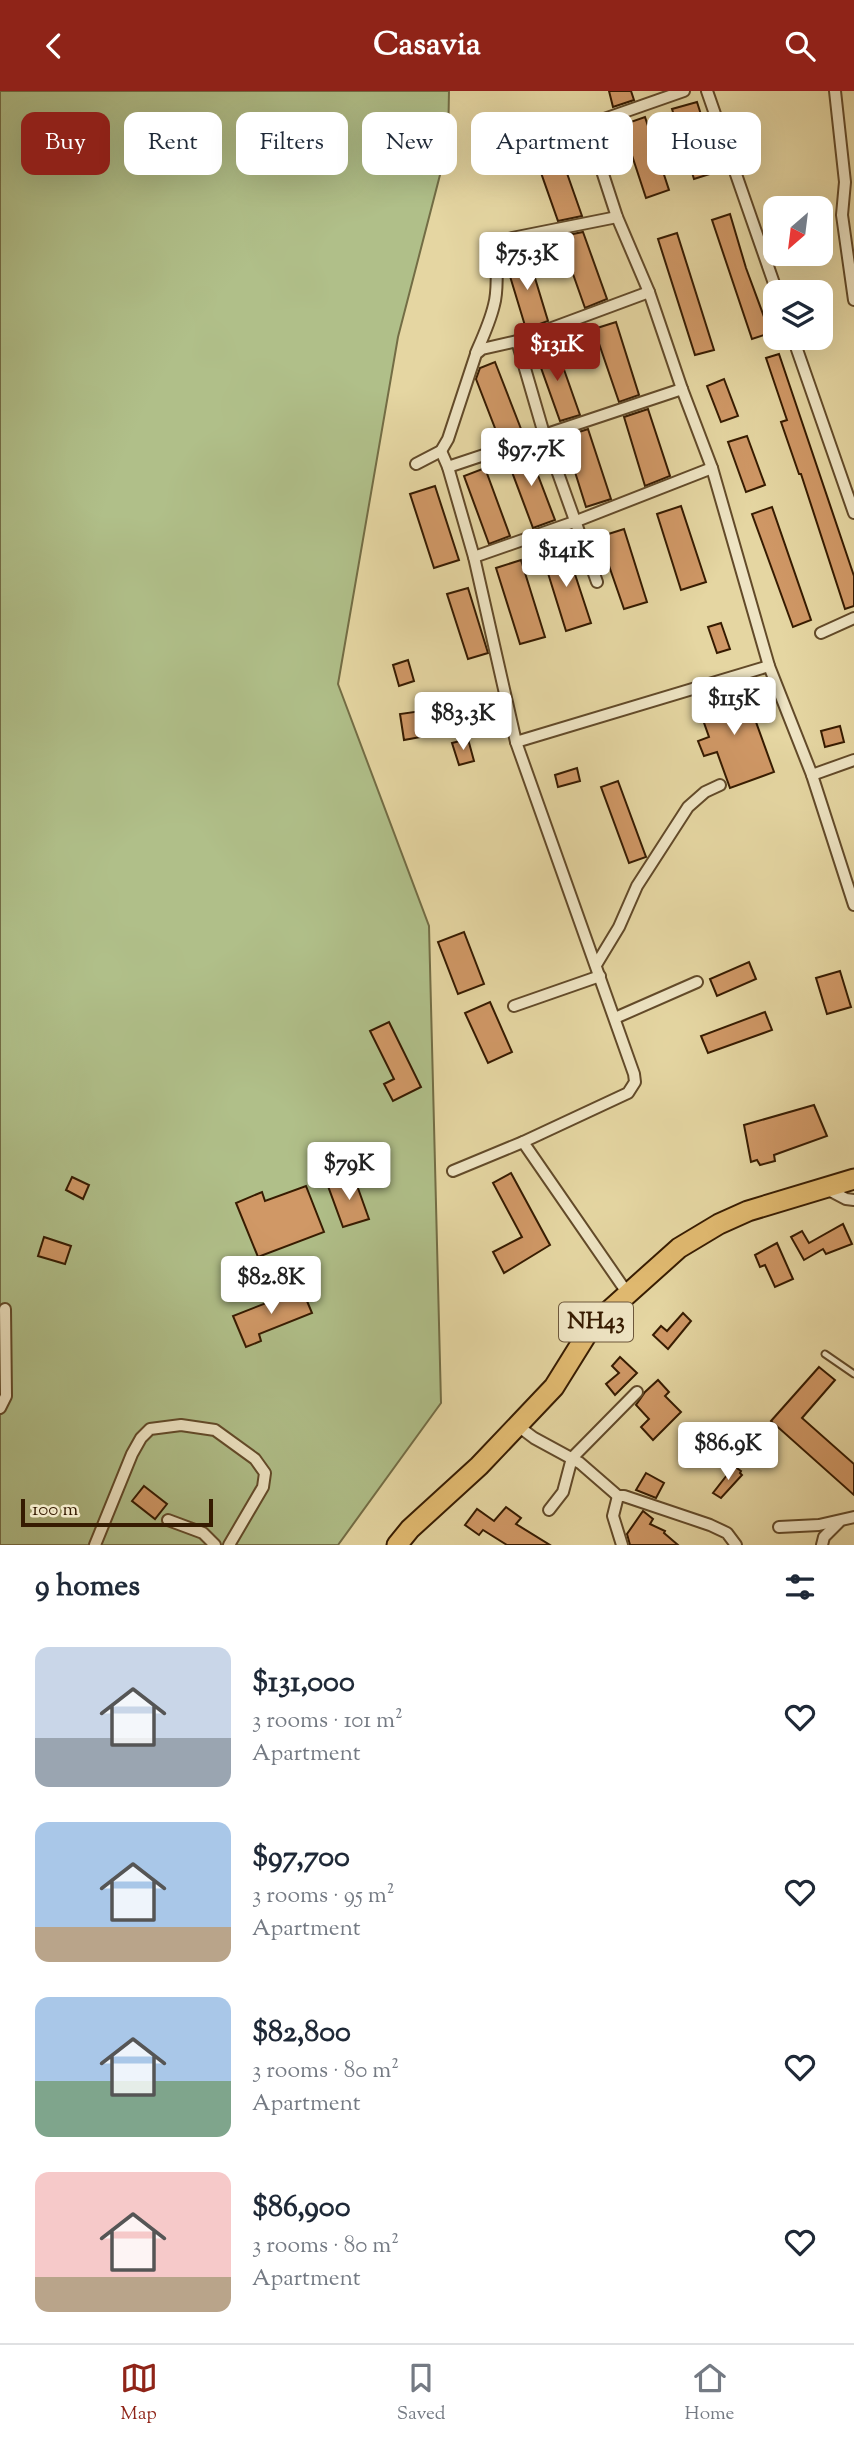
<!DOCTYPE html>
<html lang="en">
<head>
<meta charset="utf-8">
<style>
  :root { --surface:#fff; --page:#f6f6f7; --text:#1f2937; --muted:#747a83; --line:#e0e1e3; --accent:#8f2418 }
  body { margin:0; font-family:"Sorts Mill Goudy",serif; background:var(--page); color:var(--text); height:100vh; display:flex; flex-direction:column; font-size:26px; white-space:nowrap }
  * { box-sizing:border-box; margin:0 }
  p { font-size:23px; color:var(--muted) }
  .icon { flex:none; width:38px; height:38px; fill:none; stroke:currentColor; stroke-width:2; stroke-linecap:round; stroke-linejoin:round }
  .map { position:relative; height:1454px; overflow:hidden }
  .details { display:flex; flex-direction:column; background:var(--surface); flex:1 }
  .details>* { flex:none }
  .hud { position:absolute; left:21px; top:21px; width:812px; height:63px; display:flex; gap:14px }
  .needle { width:46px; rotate:208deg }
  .controls { position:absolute; left:763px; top:105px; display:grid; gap:14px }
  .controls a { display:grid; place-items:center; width:70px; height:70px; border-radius:14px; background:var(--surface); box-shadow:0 7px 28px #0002; font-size:35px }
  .scale { position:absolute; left:21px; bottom:18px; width:192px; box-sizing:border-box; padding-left:7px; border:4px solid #361b01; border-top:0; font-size:19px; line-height:24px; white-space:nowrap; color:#361b01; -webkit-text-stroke:5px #eee4c3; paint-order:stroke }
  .price { position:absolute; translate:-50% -60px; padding:0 16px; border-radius:7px; background:#fff; color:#222; font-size:23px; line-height:46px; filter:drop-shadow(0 2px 4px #0008) }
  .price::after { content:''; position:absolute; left:50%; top:42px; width:21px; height:16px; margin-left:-10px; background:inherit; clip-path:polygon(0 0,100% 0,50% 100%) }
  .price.active { background:var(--accent); color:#fff }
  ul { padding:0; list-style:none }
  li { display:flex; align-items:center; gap:21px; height:175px; padding:0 35px }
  li span { display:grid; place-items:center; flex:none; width:196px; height:140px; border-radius:14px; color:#555 }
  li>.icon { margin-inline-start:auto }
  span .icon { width:84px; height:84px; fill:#fffc; stroke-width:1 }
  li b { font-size:30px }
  h2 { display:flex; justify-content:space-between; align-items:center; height:84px; padding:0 35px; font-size:30px }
  .chip { padding:0 24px; border-radius:14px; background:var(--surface); box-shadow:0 7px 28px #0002; font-size:24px; line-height:63px }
  .chip.active { background:var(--accent); color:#fff }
  header { display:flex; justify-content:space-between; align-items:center; height:91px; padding:0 35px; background:var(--accent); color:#fff; font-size:32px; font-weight:700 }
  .dock { display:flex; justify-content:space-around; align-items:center; height:98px; border-top:2px solid var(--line); background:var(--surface); font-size:19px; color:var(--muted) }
  .dock a { display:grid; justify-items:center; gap:4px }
  .dock .active { color:var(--accent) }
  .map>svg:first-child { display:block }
  .green { fill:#b0bf89; stroke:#736d45; stroke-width:2 }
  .building { fill:#d09866; stroke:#361b01; stroke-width:2 }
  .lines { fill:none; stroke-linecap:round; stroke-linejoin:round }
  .lane-casing { stroke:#624a29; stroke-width:9 }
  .street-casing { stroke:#624a29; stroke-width:14 }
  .highway-casing { stroke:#361b01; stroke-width:23 }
  .lane { stroke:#eee4c3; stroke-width:5 }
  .street { stroke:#eee4c3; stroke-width:10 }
  .highway { stroke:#e2bb71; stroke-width:19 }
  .labels { text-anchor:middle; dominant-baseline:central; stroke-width:5; stroke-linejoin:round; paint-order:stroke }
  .shield { fill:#eee4c3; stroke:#6d573b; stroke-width:2 }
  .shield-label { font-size:23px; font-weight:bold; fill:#361b01 }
</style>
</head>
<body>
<header><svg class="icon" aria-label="back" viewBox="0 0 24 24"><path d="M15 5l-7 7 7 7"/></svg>Casavia<svg class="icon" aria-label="search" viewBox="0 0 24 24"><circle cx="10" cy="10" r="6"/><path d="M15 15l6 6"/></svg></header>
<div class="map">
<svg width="854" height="1454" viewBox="0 0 854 1454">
  <rect width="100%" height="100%" fill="#e5d6a2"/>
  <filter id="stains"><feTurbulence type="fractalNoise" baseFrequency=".00286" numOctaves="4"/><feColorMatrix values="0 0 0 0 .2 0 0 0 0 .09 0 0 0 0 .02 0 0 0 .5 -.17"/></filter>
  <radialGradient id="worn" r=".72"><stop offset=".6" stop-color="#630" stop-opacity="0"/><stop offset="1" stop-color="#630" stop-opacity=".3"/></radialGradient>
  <!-- green -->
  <polygon class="green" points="0,0 449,0 448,53 398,246 338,593 429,835 441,1312 338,1454 0,1454"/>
  <!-- building -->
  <g class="building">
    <polygon points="609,0 631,0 634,9 613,16"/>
    <polygon points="697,11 719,80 694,88 672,18"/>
    <polygon points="645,26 669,99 646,107 622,34"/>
    <polygon points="556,51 582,125 558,130 533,59"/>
    <polygon points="730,123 746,177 770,242 752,248 712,129"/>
    <polygon points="583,141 607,208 585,217 562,152 566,151 563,145"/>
    <polygon points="677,142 714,259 695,264 658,148"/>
    <polygon points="528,164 548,230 526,238 506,172"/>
    <polygon points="616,231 639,304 619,311 594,238"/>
    <polygon points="555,253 580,324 560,330 535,260"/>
    <polygon points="779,263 854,485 854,515 845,518 801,383 799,383 781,331 787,329 766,267"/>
    <polygon points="495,271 523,343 500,350 476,288 480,277"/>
    <polygon points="724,288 738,325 721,331 707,295"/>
    <polygon points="648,318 670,385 645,395 624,326"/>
    <polygon points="588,338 611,408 586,416 564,346"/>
    <polygon points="747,345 765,394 746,401 728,351"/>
    <polygon points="528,358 555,429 533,437 506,365"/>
    <polygon points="485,377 510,445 489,453 464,385"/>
    <polygon points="435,395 459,469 434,477 410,403"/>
    <polygon points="681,415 706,491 681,499 657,423"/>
    <polygon points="772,416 811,529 793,536 752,423"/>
    <polygon points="624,438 647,511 624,518 599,446"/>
    <polygon points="566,456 591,532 566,540 542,463"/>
    <polygon points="521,469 545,546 520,553 496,477"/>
    <polygon points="468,497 488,562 468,568 447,503"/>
    <polygon points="721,532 730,558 717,562 708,536"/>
    <polygon points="408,569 414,590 399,595 393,574"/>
    <polygon points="743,595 774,681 730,697 717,661 704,665 698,650 709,646 697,612"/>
    <polygon points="421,620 426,645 404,649 400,623"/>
    <polygon points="840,635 844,651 825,656 821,640"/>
    <polygon points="468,648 474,670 459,674 452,652"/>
    <polygon points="577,677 580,690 558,696 555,684"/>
    <polygon points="618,690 646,766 629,772 601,696"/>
    <polygon points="464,841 484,893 458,903 438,851"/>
    <polygon points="749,871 756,888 717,905 710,888"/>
    <polygon points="840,880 851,916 827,923 816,887"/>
    <polygon points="490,911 512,961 488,972 465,922"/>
    <polygon points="765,921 772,939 708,962 701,945"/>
    <polygon points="389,931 421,996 393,1010 384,993 394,988 370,940"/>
    <polygon points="814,1014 827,1045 774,1064 775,1070 760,1074 757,1069 751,1071 744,1034"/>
    <polygon points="511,1082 550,1154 504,1182 493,1161 522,1146 493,1092"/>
    <polygon points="72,1086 89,1094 83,1108 66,1099"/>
    <polygon points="354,1086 369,1128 343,1136 328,1095"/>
    <polygon points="306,1095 324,1141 258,1166 236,1112 262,1101 265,1110"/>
    <polygon points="843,1133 852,1153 826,1163 823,1158 804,1169 791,1146 802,1140 809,1152"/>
    <polygon points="44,1146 71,1155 65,1173 38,1165"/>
    <polygon points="777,1152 793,1188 775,1196 765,1174 760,1176 755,1164"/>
    <polygon points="302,1198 312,1222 259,1243 261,1250 246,1256 233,1225"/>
    <polygon points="683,1222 691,1230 668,1258 653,1244 661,1235 667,1240"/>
    <polygon points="620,1266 637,1282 615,1304 606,1293 619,1282 612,1275"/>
    <polygon points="819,1276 835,1289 802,1327 854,1373 854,1404 771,1330"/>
    <polygon points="658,1289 669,1301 665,1305 681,1321 653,1349 641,1336 649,1328 636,1314 645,1301"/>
    <polygon points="711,1344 725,1355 715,1368 701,1356"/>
    <polygon points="734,1375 741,1380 740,1382 742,1384 721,1407 713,1402"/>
    <polygon points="646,1382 664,1392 656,1407 636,1399"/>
    <polygon points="144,1395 167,1413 155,1428 132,1410"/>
    <polygon points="506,1416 521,1427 516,1433 550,1454 507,1454 483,1439 479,1444 465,1434 477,1418 494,1430"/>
    <polygon points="643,1420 653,1428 650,1433 665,1440 664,1442 678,1454 630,1454 627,1443"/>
  </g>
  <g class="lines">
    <defs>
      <polyline id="lane" points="825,1263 854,1283"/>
      <g id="street">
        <polyline points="684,0 587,34 617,126 649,201 682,298 712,377 769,575 812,684 854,814"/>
        <polyline points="707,0 777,201"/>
        <polyline points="835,0 845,91 842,124 854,209"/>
        <polyline points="793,247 854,422"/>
        <polyline points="517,250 544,343 597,491"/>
        <path d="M 476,262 C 483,246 490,231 494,214 C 501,190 489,164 512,147 L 617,126"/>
        <polyline points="441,360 448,376 474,466 516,651 634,983 635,991 628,1002 523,1051 628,1203"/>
        <polyline points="416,373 441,360 448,348 476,263 482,258 517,250 649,201"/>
        <polyline points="448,376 682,298"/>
        <polyline points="474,466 574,431 712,377"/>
        <polyline points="821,542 854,527"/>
        <polyline points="516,651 769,575"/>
        <polyline points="812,684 854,669"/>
        <polyline points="596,874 619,836 637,795 688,716 705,701 720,694"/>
        <polyline points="514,915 600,885"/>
        <polyline points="615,927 697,891"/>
        <polyline points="453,1080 523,1051"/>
        <polyline points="825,1097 846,1108 854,1109"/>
        <polyline points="0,1317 6,1305 5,1218"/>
        <polyline points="518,1335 534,1347 580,1372 618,1405 624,1405 710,1434 727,1442 736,1454"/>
        <polyline points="618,1405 613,1425 622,1454"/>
        <polyline points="549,1419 563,1401 572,1367 637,1301"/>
        <polyline points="168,1429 203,1442 215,1454"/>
        <polyline points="779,1436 819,1434 854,1426"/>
        <polyline points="95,1454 132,1363 141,1347 150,1338 181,1334 215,1339 255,1368 265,1382 263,1396 229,1454"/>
        <polyline points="822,1454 824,1446 839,1431"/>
      </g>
      <polyline id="highway" points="397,1454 410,1438 479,1375 554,1296 592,1235 679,1157 719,1133 748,1120 854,1088"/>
    </defs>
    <!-- lane casing -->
    <use href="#lane" class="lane-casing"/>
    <!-- street casing -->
    <use href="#street" class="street-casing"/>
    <!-- highway casing -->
    <use href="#highway" class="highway-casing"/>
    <!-- lane -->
    <use href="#lane" class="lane"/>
    <!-- street -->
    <use href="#street" class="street"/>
    <!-- highway -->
    <use href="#highway" class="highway"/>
  </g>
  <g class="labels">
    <!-- shield labels -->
    <rect class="shield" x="559" y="1211.5" width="74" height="39" rx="5"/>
    <g class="shield-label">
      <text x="596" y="1231">NH43</text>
    </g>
  </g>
  <rect width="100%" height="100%" filter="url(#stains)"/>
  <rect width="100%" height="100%" fill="url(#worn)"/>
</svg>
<div class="controls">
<a><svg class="needle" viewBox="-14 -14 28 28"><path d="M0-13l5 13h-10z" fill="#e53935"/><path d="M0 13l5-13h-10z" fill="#747a83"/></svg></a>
<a><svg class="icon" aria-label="layers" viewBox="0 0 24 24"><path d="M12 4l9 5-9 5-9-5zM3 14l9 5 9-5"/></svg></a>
</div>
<div class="scale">100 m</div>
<b class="price" style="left:527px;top:201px">$75.3K</b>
<b class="price active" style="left:557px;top:292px">$131K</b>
<b class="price" style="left:531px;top:397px">$97.7K</b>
<b class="price" style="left:566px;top:498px">$141K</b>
<b class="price" style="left:734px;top:646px">$115K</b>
<b class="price" style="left:463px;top:661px">$83.3K</b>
<b class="price" style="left:349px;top:1111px">$79K</b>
<b class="price" style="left:271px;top:1225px">$82.8K</b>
<b class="price" style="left:728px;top:1391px">$86.9K</b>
<div class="hud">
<a class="chip active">Buy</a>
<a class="chip">Rent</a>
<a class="chip">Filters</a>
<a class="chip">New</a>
<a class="chip">Apartment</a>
<a class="chip">House</a>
</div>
</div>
<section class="details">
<h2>9 homes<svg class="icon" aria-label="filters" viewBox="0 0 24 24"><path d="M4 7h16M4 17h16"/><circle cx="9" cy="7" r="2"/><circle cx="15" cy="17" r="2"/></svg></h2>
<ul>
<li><span style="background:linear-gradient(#c9d6e8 65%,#9aa5b1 0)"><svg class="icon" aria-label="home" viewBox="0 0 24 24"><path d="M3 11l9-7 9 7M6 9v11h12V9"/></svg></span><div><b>$131,000</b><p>3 rooms · 101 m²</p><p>Apartment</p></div><svg class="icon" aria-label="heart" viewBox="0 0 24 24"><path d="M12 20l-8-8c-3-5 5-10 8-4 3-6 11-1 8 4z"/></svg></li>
<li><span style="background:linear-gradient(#a9c7e8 75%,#b9a48a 0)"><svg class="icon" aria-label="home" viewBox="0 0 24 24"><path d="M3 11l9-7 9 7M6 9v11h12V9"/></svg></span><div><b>$97,700</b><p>3 rooms · 95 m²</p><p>Apartment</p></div><svg class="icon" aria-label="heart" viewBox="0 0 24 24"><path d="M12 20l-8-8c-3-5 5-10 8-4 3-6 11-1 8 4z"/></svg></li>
<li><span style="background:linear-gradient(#a9c7e8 60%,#7fa58c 0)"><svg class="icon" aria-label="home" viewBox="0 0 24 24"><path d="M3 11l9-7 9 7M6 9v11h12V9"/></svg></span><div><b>$82,800</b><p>3 rooms · 80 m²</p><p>Apartment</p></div><svg class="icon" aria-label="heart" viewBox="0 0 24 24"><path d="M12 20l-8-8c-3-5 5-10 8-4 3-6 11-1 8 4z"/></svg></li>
<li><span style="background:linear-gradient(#f6c9c9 75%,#b9a48a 0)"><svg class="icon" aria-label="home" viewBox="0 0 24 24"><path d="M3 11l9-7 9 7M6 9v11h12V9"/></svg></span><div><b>$86,900</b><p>3 rooms · 80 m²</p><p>Apartment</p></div><svg class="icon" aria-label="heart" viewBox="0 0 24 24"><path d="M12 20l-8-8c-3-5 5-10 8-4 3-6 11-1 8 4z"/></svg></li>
</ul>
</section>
<nav class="dock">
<a class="active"><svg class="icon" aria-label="map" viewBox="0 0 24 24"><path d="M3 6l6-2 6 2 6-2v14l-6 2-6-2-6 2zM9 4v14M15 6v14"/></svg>Map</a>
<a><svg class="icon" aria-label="saved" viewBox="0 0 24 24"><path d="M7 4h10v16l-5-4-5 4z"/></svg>Saved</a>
<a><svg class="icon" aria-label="home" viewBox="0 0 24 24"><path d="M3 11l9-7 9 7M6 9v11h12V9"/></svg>Home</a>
</nav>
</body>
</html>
